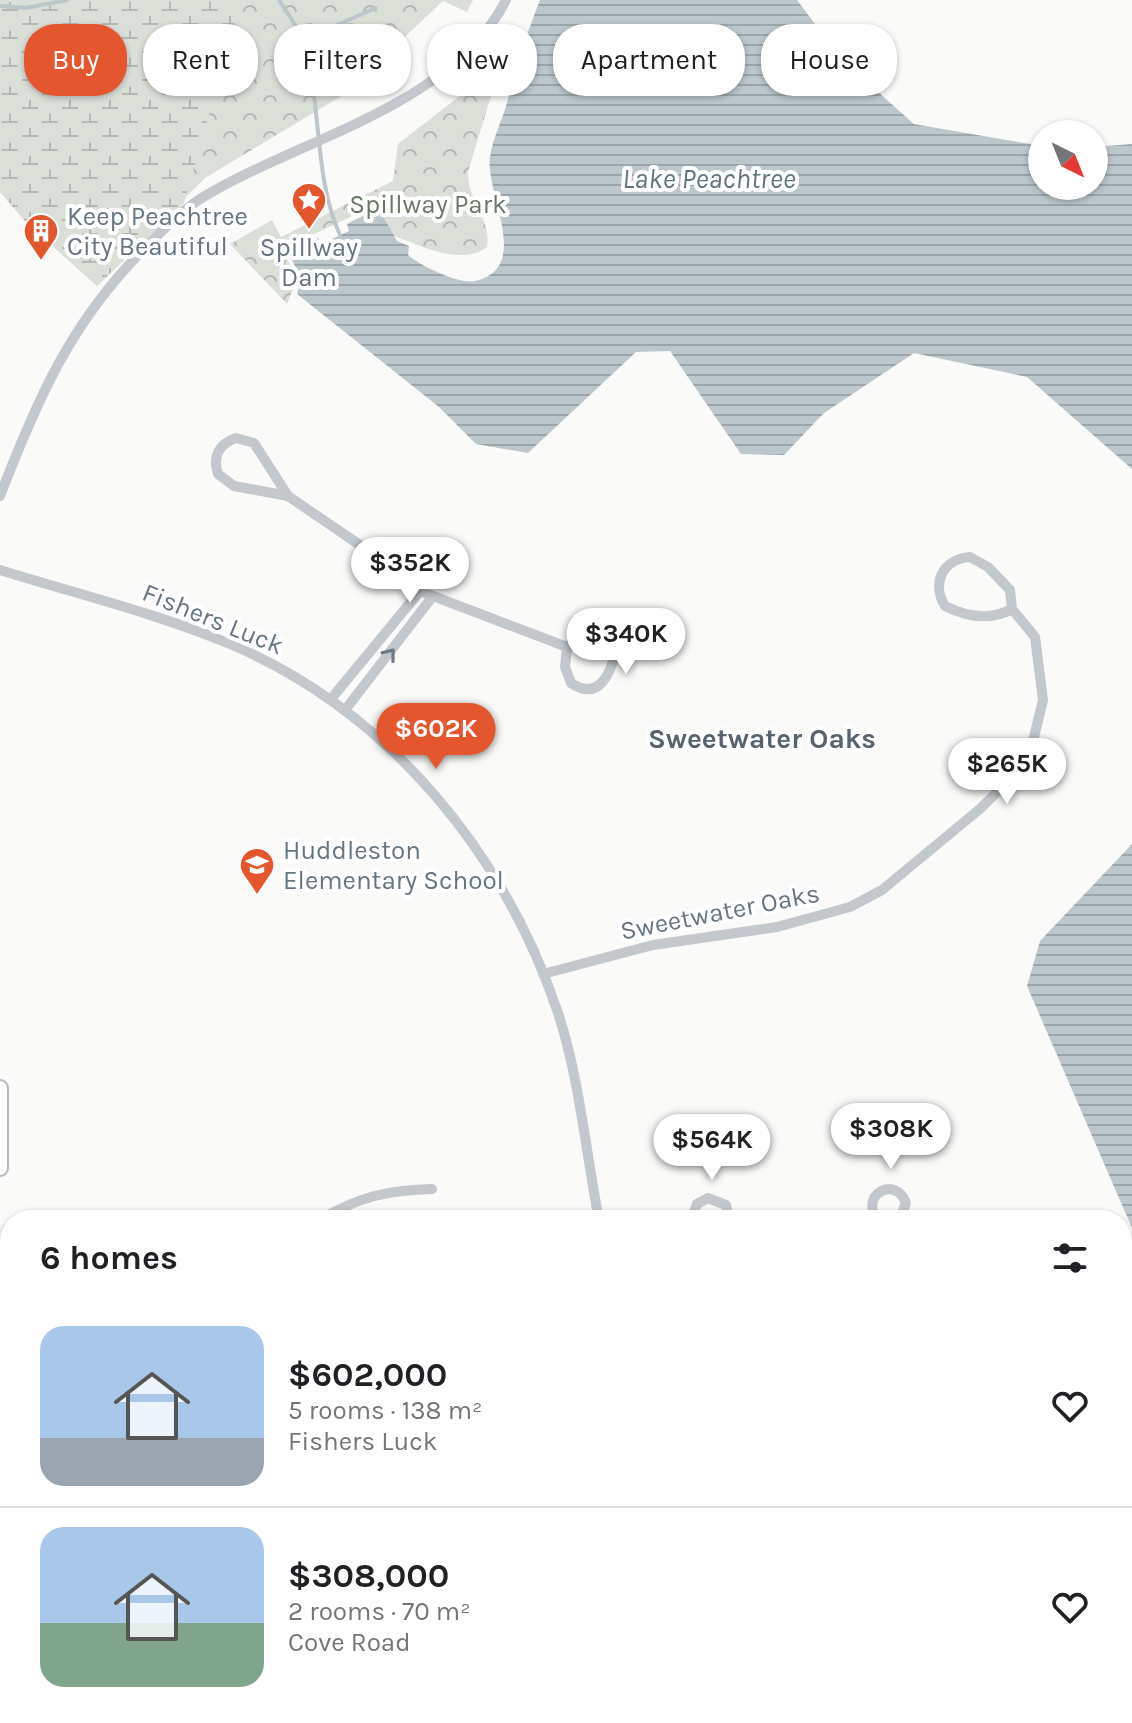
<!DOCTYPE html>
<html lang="en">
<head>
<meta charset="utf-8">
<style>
  :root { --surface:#fff; --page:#f6f6f6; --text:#202124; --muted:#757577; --line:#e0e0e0; --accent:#e4572e }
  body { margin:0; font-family:Karla,sans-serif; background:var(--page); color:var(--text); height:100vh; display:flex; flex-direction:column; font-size:30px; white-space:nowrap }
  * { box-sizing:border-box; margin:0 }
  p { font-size:26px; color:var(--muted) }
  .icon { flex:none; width:44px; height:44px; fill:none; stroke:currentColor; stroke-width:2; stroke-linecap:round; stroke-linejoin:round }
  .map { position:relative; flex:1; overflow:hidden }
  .sheet { position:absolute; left:0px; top:1210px; width:1132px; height:514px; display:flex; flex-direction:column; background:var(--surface); border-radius:32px 32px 0 0; box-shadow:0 2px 6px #0004 }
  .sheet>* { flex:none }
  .banner { position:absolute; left:24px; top:24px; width:1084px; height:72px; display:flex; gap:16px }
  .needle { width:52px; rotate:137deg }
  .tools { position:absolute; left:1028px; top:120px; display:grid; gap:16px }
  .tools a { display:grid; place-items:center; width:80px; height:80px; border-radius:50%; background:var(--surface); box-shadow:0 2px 6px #0004; font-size:40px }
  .price { position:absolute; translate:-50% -68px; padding:0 18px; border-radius:28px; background:#fff; color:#222; font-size:26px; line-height:52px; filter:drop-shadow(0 2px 4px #0008) }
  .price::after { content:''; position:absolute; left:50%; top:48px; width:24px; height:18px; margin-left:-12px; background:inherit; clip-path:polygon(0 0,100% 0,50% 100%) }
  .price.on { background:var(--accent); color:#fff }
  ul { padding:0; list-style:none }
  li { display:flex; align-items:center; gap:24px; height:200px; padding:0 40px }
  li+li { border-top:2px solid var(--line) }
  li span { display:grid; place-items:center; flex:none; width:224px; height:160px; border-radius:24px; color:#555 }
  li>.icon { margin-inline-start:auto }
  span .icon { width:96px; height:96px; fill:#fffc; stroke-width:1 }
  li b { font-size:34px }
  h2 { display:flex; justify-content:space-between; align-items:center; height:96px; padding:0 40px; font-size:34px }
  .tag { padding:0 28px; border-radius:32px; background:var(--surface); box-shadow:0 2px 6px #0004; font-size:28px; line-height:72px }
  .tag.on { background:var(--accent); color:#fff }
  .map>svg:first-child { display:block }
  .forest { fill:url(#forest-crowns) }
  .wetland { fill:url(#wetland-marsh) }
  .water { fill:url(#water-rules) }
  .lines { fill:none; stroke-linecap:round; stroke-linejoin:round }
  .stream { stroke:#bbc7cb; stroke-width:4 }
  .secondary-casing { stroke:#b3babf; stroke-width:18 }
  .street { stroke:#c3c8cc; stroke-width:10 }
  .secondary { stroke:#fff; stroke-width:14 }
  .oneway { stroke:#6a7a87 }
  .labels { text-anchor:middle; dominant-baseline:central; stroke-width:8; stroke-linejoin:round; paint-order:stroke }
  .park-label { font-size:26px; fill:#687a64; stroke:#fff }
  .poi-label { font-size:26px; fill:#657683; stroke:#fff; text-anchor:start }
  .street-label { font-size:26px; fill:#657683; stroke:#fff }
  .water-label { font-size:28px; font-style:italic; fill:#60757c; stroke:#fff }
  .neighbourhood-label { font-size:28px; font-weight:bold; fill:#57646e; stroke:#fff }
</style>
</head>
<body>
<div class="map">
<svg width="1132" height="1723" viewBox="0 0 1132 1723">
  <defs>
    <pattern id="forest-crowns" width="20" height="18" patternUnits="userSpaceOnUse" patternTransform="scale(2)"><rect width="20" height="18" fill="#dadfd7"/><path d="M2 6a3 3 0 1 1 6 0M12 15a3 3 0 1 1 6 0" fill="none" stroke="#b4b9b4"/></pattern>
    <pattern id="wetland-marsh" width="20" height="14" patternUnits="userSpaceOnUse" patternTransform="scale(2)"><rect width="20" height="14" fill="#dadfd7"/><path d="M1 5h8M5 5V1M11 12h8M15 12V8" fill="none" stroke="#b4b9b4"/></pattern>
    <pattern id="water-rules" width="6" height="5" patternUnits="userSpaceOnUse" patternTransform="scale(2)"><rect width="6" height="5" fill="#bbc7cb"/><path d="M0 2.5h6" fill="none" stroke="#9ca6aa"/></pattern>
  </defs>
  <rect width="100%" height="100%" fill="#fafaf8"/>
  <!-- forest -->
  <g class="forest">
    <polygon points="0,0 473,0 467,12 443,1 343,95 205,178 97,286 26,222 0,192"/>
    <path d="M 493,32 L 507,43 L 468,172 C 467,200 492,219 487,247 C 461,267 419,245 392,235 L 376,205 L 282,249 L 297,279 L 287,304 L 230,244 L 272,220 L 281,237 L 393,181 L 398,144 L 474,85 L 458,72 Z"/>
  </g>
  <!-- wetland -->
  <polygon class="wetland" points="0,0 241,0 184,203 97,286 26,222 0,192"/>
  <!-- water -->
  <g class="water">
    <path d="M 540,0 L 797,0 L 843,61 L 914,124 L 1042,146 L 1042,186 L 1094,186 L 1094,147 L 1132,144 L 1132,469 L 1027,377 L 914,353 L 824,413 L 784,455 L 741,454 L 670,351 L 636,352 L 528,453 L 476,444 L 439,407 L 297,294 L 301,278 L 288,252 L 318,238 L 321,244 L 349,231 L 347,224 L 378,208 L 397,241 L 409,246 L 408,255 C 419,265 460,285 475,281 C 533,268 485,194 490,157 C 493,137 503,119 508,99 C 517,65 527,33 540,0 Z"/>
    <polygon points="1132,844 1132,1228 1027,986 1040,941"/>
  </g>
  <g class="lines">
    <!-- stream -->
    <g class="stream">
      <path d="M 279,0 C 287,13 299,28 303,43 C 323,106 313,176 340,235"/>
      <polyline points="0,6 26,8 67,0"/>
      <polyline points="303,40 376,8"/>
      <polyline points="1122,1260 1132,1256"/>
    </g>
    <defs>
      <polyline id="secondary" points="0,1088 0,1168"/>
    </defs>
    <!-- secondary casing -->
    <use href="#secondary" class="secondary-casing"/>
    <!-- street -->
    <g class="street">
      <path d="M 236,438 L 254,443 L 288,496 L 234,486 L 218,474 C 212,456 219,444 236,438 Z"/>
      <path d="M 0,496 C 37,400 71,321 146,247 C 163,230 180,212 200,199 C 297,139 451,108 506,0"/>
      <polyline points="288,496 398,571 420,591 567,647"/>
      <path d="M 0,570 C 77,594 156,613 230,644 C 388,711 504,852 558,1013 C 579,1076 586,1153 599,1220"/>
      <path d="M 588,628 L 608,631 L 616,650 C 611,673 599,702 571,683 L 565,667 L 567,647 Z"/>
      <polyline points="331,699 420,591"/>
      <polyline points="345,710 433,596"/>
      <path d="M 543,974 L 653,945 L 777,927 L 850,907 L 882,890 L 981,808 L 1012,777 L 1033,741 L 1043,700 L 1035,637 L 1012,609 L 1010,590 L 988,567 L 970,557 C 943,559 931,583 945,606 C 967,617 990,621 1012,609"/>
      <path d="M 319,1220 C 359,1197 387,1190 432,1189"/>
      <polyline points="691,1220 697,1204 708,1198 726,1205 730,1220"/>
      <path d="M 878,1220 C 858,1196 895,1174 906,1203 L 899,1220"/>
      <polyline points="0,1559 10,1549"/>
      <polyline points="1122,1675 1132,1673"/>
      <polyline points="0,1677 10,1682"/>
      <polyline points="93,1714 122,1723"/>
      <polyline points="707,1714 709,1723"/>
      <polyline points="1105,1714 1108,1723"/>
      <polyline points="54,1723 59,1714"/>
      <polyline points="211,1723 213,1714"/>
      <polyline points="447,1723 451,1714"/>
      <polyline points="948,1723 980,1714"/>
    </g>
    <!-- secondary -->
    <use href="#secondary" class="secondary"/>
  </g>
  <!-- one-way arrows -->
  <defs><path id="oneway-chevron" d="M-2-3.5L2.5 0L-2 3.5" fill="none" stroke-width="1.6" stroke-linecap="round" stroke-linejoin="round" transform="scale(2)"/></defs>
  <use class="oneway" href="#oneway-chevron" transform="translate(390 654) rotate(-51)"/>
  <!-- icons -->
  <defs>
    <symbol id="sight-pin" viewBox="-11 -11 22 30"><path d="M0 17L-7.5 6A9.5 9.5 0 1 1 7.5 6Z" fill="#e4572e" stroke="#fff"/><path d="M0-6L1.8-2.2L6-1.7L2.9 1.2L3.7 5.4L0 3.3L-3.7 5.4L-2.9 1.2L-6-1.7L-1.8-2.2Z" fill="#fff"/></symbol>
    <symbol id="building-pin" viewBox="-11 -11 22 30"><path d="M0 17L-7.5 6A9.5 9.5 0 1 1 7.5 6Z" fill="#e4572e" stroke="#fff"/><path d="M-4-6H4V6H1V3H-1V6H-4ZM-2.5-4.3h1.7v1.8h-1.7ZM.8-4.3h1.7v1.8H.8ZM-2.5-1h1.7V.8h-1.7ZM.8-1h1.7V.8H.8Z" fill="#fff"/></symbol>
    <symbol id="school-pin" viewBox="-11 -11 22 30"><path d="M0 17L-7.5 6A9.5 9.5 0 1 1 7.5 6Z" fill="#e4572e" stroke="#fff"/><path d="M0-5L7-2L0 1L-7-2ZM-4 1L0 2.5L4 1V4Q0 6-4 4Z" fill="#fff"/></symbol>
  </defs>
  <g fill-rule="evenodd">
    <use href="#sight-pin" x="289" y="180" width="40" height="54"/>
    <use href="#building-pin" x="21" y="211" width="40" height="54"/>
    <use href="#school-pin" x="237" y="845" width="40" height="54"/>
  </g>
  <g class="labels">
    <!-- park labels -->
    <g class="park-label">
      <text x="428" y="204">Spillway Park</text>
    </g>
    <!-- poi labels -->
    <g class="poi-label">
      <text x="67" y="216">Keep Peachtree<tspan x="67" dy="30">City Beautiful</tspan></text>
      <text x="309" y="247" text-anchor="middle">Spillway<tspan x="309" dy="30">Dam</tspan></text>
      <text x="283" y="850">Huddleston<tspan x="283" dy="30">Elementary School</tspan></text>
    </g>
    <!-- street labels -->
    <g class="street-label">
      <text transform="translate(213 619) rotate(22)">Fishers Luck</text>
      <text transform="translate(720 912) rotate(-11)">Sweetwater Oaks</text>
    </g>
    <!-- water labels -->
    <g class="water-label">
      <text x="709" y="178">Lake Peachtree</text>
    </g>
    <!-- neighbourhood labels -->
    <g class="neighbourhood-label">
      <text x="762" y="738">Sweetwater Oaks</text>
    </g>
  </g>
</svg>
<div class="tools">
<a><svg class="needle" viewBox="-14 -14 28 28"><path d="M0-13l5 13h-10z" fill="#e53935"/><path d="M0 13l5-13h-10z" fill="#757577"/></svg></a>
</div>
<b class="price" style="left:410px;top:605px">$352K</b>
<b class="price" style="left:626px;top:676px">$340K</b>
<b class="price on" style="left:436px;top:771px">$602K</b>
<b class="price" style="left:1007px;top:806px">$265K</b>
<b class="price" style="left:891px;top:1171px">$308K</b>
<b class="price" style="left:712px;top:1182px">$564K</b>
<div class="banner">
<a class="tag on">Buy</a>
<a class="tag">Rent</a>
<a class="tag">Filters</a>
<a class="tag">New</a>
<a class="tag">Apartment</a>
<a class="tag">House</a>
</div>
<section class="sheet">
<h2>6 homes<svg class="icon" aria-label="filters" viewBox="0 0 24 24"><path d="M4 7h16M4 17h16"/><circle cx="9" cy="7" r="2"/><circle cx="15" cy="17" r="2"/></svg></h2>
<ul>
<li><span style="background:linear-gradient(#a9c7e8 70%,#9aa5b1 0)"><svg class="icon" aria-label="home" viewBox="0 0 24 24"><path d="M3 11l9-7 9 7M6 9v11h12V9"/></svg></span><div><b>$602,000</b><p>5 rooms · 138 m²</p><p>Fishers Luck</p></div><svg class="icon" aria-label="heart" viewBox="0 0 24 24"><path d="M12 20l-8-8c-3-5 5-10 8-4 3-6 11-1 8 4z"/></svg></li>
<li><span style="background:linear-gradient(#a9c7e8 60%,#7fa58c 0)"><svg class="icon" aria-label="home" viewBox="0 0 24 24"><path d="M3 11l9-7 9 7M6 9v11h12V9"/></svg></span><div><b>$308,000</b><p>2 rooms · 70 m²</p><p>Cove Road</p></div><svg class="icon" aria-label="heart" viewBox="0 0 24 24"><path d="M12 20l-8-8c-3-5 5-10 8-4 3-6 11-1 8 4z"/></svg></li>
</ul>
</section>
</div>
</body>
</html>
